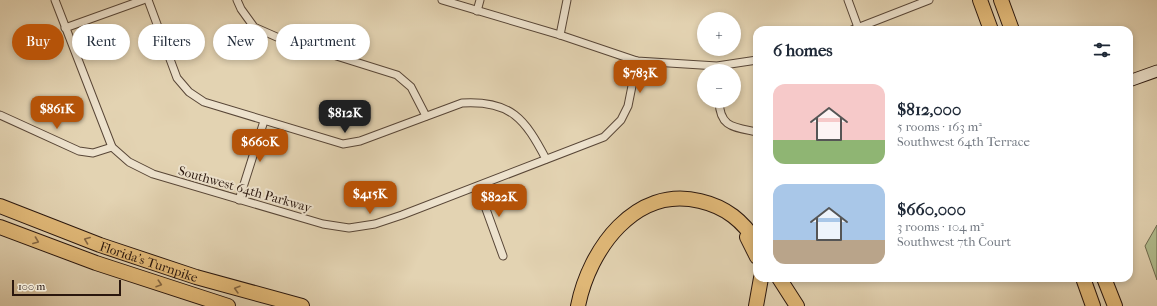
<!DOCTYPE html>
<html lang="en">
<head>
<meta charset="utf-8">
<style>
  :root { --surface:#fff; --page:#f6f6f7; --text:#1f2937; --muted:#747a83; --accent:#b45309 }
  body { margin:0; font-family:"IM FELL French Canon",serif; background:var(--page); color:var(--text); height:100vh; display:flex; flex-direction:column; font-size:15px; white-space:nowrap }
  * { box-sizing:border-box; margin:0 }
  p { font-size:13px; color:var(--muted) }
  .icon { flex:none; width:22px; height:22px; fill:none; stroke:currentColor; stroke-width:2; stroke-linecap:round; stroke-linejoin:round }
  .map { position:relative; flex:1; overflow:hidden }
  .sheet { position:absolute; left:753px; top:26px; width:380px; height:256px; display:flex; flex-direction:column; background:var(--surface); border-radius:12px; box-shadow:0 2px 6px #0003 }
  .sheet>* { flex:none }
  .top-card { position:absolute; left:12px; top:24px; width:380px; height:36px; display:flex; gap:8px }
  .controls { position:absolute; left:697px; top:12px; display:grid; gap:8px }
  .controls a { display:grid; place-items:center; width:44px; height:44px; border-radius:50%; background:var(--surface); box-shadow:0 2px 6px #0003; font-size:20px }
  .scale { position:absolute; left:12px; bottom:10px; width:109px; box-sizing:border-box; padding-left:4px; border:2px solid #2a170e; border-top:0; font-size:11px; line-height:14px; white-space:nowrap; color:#2a170e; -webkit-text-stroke:3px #ede2cd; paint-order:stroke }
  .price { position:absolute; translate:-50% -34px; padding:0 9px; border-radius:8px; background:var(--accent); color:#fff; font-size:13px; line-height:26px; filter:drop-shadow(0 1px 2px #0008) }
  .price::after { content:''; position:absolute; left:50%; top:24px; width:12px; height:9px; margin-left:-6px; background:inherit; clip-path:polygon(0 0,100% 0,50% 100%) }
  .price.current { background:#222; color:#fff }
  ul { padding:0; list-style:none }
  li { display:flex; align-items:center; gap:12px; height:100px; padding:0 20px }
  li span { display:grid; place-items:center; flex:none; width:112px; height:80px; border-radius:12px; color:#555 }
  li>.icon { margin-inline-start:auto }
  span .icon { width:48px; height:48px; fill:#fffc; stroke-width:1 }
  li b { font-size:17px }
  h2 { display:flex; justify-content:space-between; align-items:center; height:48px; padding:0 20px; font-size:17px }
  .pill { padding:0 14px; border-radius:18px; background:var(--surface); box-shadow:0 2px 6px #0003; font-size:14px; line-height:36px }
  .pill.current { background:var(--accent); color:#fff }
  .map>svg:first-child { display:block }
  .green { fill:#b0bd8e; stroke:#6d6a4e }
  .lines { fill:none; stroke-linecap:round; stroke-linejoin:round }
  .street-casing { stroke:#584637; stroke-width:9 }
  .secondary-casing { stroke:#2a170e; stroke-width:13 }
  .highway-casing { stroke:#2a170e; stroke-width:16 }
  .street { stroke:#ede2cd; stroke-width:7 }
  .secondary { stroke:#ede2cd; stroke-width:11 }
  .highway { stroke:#e2ba79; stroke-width:14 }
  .oneway { stroke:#866844 }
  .labels { text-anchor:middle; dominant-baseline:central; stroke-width:4; stroke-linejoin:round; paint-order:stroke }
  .street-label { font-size:13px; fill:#2a170e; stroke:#ede2cd }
</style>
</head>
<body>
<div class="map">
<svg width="1157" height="306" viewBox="0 0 1157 306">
  <rect width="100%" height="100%" fill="#e3d3b2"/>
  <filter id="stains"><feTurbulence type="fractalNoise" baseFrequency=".005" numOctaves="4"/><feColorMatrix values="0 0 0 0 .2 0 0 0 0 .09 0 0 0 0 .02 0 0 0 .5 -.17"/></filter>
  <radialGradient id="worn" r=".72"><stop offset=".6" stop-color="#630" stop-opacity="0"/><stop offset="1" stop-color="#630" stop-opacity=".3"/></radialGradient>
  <!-- green -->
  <polygon class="green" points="1157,225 1157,280 1145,246"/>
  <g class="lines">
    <defs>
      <g id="street">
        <polyline points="55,0 112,147 129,162 153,174 323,224 349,228 375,224 402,215 604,137 621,120 628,106 637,61"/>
        <path d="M 148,0 L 177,78 L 189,92 L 204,102 L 343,144 L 360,141 L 462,103 C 511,100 525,119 546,159"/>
        <polyline points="237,0 241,9 254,27 279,38 397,75 411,87 426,116"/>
        <polyline points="442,0 560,35 637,61 717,66 757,60"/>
        <polyline points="848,0 859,30"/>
        <polyline points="477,11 480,0"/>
        <polyline points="65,28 143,0"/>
        <polyline points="852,30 929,0"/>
        <polyline points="560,35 567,0"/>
        <path d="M 719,101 C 720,128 734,127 757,132"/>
        <polyline points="0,115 79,151 93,153 112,147"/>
        <polyline points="478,187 503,256"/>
        <polyline points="239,200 264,121"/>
      </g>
      <polyline id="secondary" points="1129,81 1157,71"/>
      <g id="highway">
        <polyline points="980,0 991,30"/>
        <polyline points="1001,0 1012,30"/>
        <path id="s1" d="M 0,206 L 100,245 L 196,277 L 302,306"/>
        <polyline points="0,227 96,263 228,306"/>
        <polyline points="747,237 757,257"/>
        <polyline points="779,278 797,306"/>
        <polyline points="1083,278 1093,306"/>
        <polyline points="1104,278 1115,306"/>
        <path d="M 578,306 C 589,250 635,185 700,201 C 726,207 743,221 757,243"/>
        <polyline points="756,306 761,278"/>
      </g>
    </defs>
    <!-- street casing -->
    <use href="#street" class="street-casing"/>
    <!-- secondary casing -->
    <use href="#secondary" class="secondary-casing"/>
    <!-- highway casing -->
    <use href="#highway" class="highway-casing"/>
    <!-- street -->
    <use href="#street" class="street"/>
    <!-- secondary -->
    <use href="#secondary" class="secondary"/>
    <!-- highway -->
    <use href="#highway" class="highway"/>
  </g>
  <!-- one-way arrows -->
  <defs><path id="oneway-chevron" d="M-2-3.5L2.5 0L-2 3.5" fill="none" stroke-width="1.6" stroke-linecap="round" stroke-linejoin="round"/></defs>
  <g class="oneway">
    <use href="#oneway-chevron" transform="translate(87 240) rotate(-159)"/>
    <use href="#oneway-chevron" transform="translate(36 241) rotate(21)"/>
    <use href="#oneway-chevron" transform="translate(159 284) rotate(18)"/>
    <use href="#oneway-chevron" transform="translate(237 289) rotate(-164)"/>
  </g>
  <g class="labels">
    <!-- street labels -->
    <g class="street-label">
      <text transform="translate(245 189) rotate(16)">Southwest 64th Parkway</text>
      <text stroke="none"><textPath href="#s1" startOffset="159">Florida's Turnpike</textPath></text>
    </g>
  </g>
  <rect width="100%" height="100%" filter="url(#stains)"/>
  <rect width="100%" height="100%" fill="url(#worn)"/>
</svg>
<div class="controls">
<a>+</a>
<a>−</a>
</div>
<div class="scale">100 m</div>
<b class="price" style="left:640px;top:94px">$783K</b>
<b class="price" style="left:57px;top:130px">$861K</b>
<b class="price current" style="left:345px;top:134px">$812K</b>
<b class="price" style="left:260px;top:163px">$660K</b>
<b class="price" style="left:370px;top:215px">$415K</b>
<b class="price" style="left:499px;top:218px">$822K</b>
<div class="top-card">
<a class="pill current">Buy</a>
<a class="pill">Rent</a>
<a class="pill">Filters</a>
<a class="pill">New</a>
<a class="pill">Apartment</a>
</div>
<section class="sheet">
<h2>6 homes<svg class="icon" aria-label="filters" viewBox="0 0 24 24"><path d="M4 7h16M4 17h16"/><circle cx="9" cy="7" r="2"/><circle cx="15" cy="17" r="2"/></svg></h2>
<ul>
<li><span style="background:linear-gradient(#f6c9c9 70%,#8fb573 0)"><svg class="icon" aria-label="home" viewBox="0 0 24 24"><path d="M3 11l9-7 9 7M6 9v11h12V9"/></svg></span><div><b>$812,000</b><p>5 rooms · 163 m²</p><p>Southwest 64th Terrace</p></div></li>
<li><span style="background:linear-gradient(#a9c7e8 70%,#b9a48a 0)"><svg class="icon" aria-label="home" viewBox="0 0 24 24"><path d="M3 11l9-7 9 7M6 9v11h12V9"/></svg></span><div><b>$660,000</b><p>3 rooms · 104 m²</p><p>Southwest 7th Court</p></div></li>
</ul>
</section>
</div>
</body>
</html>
